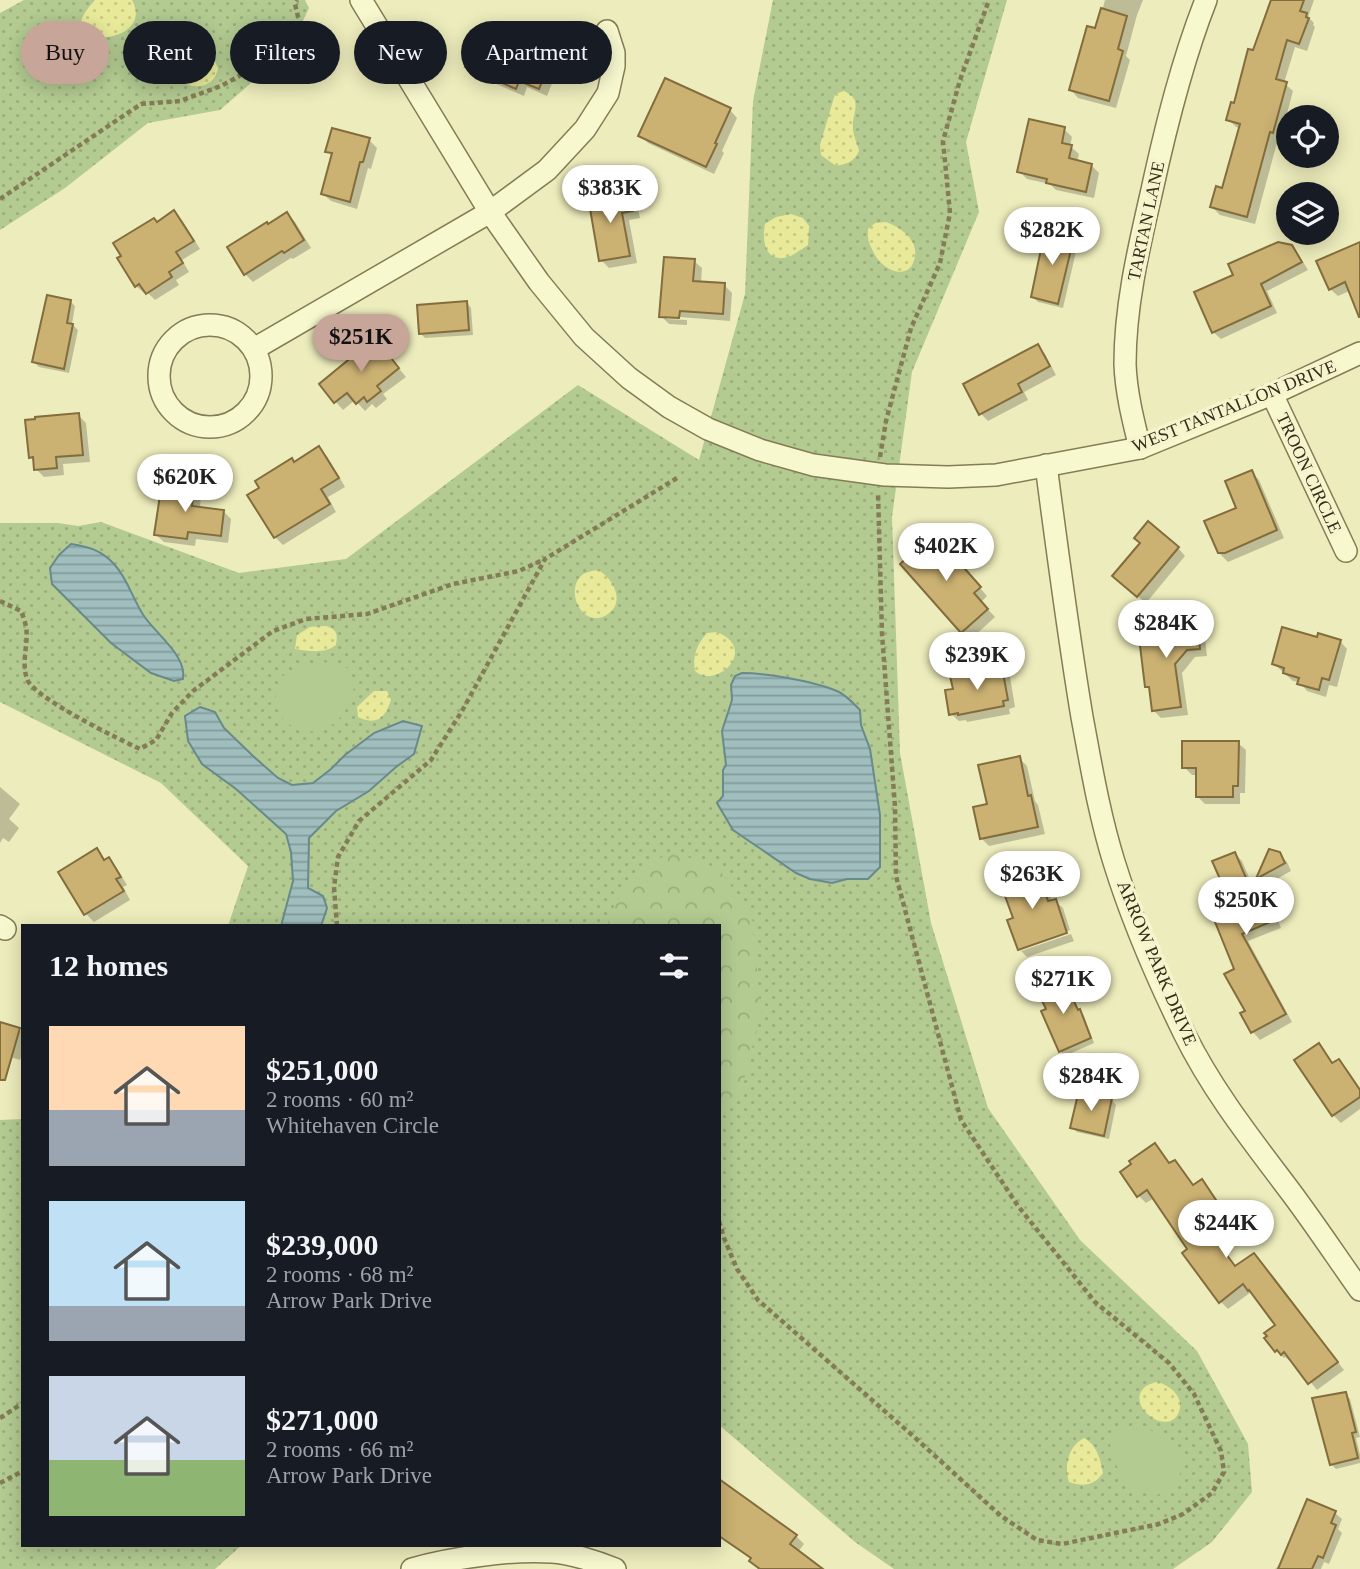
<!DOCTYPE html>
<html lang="en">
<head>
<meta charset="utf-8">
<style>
  :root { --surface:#171b24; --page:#20242c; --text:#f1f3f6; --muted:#9ea1a6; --accent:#c7a599 }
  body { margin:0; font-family:"Times New Roman",serif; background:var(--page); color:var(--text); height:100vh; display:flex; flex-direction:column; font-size:26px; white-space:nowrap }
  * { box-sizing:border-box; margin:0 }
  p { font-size:23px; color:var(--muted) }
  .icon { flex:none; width:38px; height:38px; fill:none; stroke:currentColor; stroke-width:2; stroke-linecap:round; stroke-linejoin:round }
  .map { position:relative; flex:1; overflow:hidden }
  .panel { position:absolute; left:21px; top:924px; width:700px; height:623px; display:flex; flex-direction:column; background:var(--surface); border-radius:0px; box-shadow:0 4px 18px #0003 }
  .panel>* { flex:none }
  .hud { position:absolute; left:21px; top:21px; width:700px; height:63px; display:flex; gap:14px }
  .fabs { position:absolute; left:1276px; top:105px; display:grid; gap:14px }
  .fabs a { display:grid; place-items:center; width:63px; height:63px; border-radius:50%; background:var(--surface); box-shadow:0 4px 18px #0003; font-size:35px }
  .price { position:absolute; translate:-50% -60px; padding:0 16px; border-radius:24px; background:#fff; color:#222; font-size:23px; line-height:46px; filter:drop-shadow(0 2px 4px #0008) }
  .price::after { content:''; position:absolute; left:50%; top:42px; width:21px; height:16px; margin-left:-10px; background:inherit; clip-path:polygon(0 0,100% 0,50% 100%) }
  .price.on { background:var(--accent); color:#111 }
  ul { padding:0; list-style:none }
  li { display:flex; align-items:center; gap:21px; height:175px; padding:0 28px }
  li span { display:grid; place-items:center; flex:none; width:196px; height:140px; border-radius:0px; color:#555 }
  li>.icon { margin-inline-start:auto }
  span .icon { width:84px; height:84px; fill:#fffc; stroke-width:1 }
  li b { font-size:30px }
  h2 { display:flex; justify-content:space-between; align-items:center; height:84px; padding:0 28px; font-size:30px }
  .chip { padding:0 24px; border-radius:32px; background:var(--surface); box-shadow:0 4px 18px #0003; font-size:24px; line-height:63px }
  .chip.on { background:var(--accent); color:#111 }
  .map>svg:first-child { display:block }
  .grass { fill:url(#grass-dots) }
  .forest { fill:url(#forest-crowns) }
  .sand { fill:url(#sand-dots) }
  .pitch { fill:#b3ca91 }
  .water { fill:url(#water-rules); stroke:#688a8b; stroke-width:2 }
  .shadow { fill:#0003 }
  .building { fill:#cbb172; stroke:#836d3c; stroke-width:2 }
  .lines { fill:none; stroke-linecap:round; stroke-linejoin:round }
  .street-casing { stroke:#847c56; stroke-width:24 }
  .path { stroke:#847c56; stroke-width:4.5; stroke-dasharray:5 3.5; stroke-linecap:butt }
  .street { stroke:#f8f8cf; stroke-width:21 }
  .labels { text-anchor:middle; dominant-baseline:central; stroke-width:7; stroke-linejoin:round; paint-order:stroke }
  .street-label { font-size:18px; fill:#332e1b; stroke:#f5f4cc }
</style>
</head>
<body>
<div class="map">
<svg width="1360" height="1569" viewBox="0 0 1360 1569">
  <defs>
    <pattern id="grass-dots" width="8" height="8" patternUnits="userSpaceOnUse" patternTransform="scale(1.75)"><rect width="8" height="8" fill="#b3ca91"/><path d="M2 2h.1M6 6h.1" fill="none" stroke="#9aae7c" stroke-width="1.8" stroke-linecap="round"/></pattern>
    <pattern id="forest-crowns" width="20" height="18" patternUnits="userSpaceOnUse" patternTransform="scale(1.75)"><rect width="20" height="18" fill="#b3ca91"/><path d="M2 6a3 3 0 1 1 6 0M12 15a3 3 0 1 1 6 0" fill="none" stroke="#9aae7c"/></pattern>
    <pattern id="sand-dots" width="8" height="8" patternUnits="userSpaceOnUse" patternTransform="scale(1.75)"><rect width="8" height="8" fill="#e8ea99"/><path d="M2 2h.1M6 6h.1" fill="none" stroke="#c7c983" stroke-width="1.8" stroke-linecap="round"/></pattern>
    <pattern id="water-rules" width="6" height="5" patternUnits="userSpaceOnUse" patternTransform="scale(1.75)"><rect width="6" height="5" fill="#a0bebe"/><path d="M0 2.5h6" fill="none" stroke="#839b9a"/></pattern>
  </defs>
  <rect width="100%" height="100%" fill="#edecbc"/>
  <!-- grass -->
  <g class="grass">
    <polygon points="24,0 305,0 309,8 290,49 220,110 148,123 65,188 0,230 0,13"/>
    <polygon points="773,0 1007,0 966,142 979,212 912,372 892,517 900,753 931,923 988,1108 1080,1240 1197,1351 1248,1444 1252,1492 1212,1542 1173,1569 894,1569 855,1542 719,1425 719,926 228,926 248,866 161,783 0,702 0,523 58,523 78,526 101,522 239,573 346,559 578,385 699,460 745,294 753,101"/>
    <polygon points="23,1119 23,1545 242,1545 215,1569 0,1569 0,1120"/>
  </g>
  <!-- forest -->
  <polygon class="forest" points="672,851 719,869 752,915 761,1013 742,1088 719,1114 719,926 608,926 609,917 630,876"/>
  <!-- sand -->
  <g class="sand">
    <path d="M 95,0 L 132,0 C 153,39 81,48 81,24 C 81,15 90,6 95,0 Z"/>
    <path d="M 193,54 L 204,55 L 213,58 L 218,68 C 218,70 216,76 214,78 C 202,96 159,83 193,54 Z"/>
    <path d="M 844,91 C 864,100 852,112 853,128 C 853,136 858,144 859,151 C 854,162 847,164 836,166 L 821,155 L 820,145 L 835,94 Z"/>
    <path d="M 791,214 L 803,218 L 809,226 L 808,245 C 800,250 792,257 783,258 C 764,260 762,238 765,224 L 776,217 Z"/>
    <path d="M 886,222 C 900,227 918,239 915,257 C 915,258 912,266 911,267 C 899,279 881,266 875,255 C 870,245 867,241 868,229 L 875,223 Z"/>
    <path d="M 598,570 C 613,578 626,602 608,614 C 585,630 566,596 579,578 C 584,572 591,571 598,570 Z"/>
    <path d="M 326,626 C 337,630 338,634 336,645 C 325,654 309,651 295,649 L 297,635 L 310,627 Z"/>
    <path d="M 717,632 C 760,650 715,690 695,671 C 692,656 697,644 707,633 Z"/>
    <path d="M 374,691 L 387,691 L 391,700 C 385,718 377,726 358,717 L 357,707 Z"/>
    <path d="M 1157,1382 C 1170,1385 1186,1398 1178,1414 C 1166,1437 1123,1404 1146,1386 C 1149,1384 1153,1383 1157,1382 Z"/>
    <path d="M 1084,1438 C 1097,1445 1100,1459 1103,1473 C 1093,1486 1084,1487 1069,1482 C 1064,1466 1068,1446 1084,1438 Z"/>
  </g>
  <!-- pitch -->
  <g class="pitch">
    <path d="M 329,662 L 349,669 C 355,681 356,692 349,704 C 345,712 339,720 332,725 C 308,742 272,724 276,693 C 276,688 279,682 281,677 L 303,665 Z"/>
    <path d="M 1131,1426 C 1147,1428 1176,1437 1182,1455 C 1183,1459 1181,1463 1181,1466 C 1181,1484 1170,1490 1155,1496 C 1149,1495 1143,1493 1138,1490 C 1125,1483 1104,1452 1112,1436 C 1115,1428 1124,1427 1131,1426 Z"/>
  </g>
  <!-- water -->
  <g class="water">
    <path d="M 71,544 C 89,547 101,550 114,564 C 128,579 133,600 144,616 C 156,634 187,656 183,679 L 174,681 L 151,673 L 111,643 L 52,584 L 50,568 L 59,555 Z"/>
    <path d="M 742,673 C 766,673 818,682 839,692 C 847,696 854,704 860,710 L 861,725 L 870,749 L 880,815 L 880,867 L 868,879 L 847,879 L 832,883 L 810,879 L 796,873 L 733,830 L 717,803 L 723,796 L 723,770 L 726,765 L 722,731 L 732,700 L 731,685 L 735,676 Z"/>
    <polygon points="200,707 215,712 224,728 253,756 278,778 292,785 313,783 331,769 345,755 374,733 403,721 422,726 414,754 396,767 369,791 336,811 309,838 308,888 323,896 327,908 321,926 281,926 293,881 291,852 286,834 236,789 202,764 188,741 185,716"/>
  </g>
  <!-- shadow -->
  <g class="shadow">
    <polygon points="1105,0 1143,0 1137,15 1126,56 1130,60 1116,108 1078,98 1071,90 1097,30"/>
    <polygon points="1270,0 1314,0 1308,17 1314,23 1313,25 1315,27 1307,51 1295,47 1284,83 1293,91 1280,140 1278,139 1255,224 1220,215 1212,207 1224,190 1241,129 1236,127 1228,119 1235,105 1254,53 1269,10 1267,8"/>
    <polygon points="549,64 557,71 547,96 527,87 524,96 475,75 467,67"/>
    <polygon points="730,110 737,118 722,151 724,153 714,174 648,143 640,135"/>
    <polygon points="1064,129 1072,137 1070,146 1079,154 1077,162 1091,165 1099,173 1094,198 1056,190 1050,184 1027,179 1019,171"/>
    <polygon points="369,140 377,148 371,169 368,168 357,209 331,201 323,194 333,157 327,151"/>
    <polygon points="617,194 621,198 629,196 637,204 640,218 629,220 637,263 609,268 601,260"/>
    <polygon points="174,213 182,220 200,249 182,260 189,272 176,280 179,285 155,300 147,292 144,293 136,286 157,224"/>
    <polygon points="287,214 295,222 311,248 293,259 291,258 253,282 245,274 269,226"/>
    <polygon points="1073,238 1078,243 1063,308 1038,302 1033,297"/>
    <polygon points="1360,243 1360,293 1352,290 1338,296 1330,289"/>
    <polygon points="1292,247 1299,255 1308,270 1267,291 1277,313 1221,339 1213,332"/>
    <polygon points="694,261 702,268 701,283 724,285 732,293 730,321 667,316 667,319 687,320 687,325 669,324 661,316"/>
    <polygon points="70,301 75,306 72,324 78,330 69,373 39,367 34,362"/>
    <polygon points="467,303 471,308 473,335 425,338 420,333"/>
    <polygon points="1038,346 1045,354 1056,375 1024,392 1028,400 988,421 980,413"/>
    <polygon points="382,348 406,377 383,394 387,399 376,408 372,404 365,411 355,400 343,410 321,385"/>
    <polygon points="78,415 86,423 90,462 63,464 64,475 44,477 36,469 35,462 30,457"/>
    <polygon points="319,449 327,456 345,487 328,497 336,512 283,545 275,537 250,496"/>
    <polygon points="1251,472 1259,480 1284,538 1228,562 1220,554 1207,522 1238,509"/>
    <polygon points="193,487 201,495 200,508 223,511 231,519 228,543 196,539 195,546 164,542 156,535"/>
    <polygon points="942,544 987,596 981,602 995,617 970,640 902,564"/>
    <polygon points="1142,544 1178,548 1185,556 1146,603 1122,584"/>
    <polygon points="1196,621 1204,629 1207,656 1195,657 1182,673 1188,715 1161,718 1153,710 1151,691 1147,687"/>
    <polygon points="1318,639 1340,641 1347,649 1337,687 1329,685 1326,697 1307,691 1300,682 1293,681 1274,664"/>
    <polygon points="1002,669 1010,677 1015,707 1009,709 1010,714 967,722 966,720 959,721 951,714"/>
    <polygon points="1238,743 1246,750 1245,793 1240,793 1240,804 1205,804 1197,796 1197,775 1192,775 1184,767"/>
    <polygon points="1019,758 1027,766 1035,801 1038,805 1045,834 989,846 981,838"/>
    <polygon points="0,787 20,804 9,819 19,828 9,842 3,838 0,843"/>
    <polygon points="97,850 106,861 109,859 116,867 127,885 123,887 130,900 94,922 86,914 60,872"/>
    <polygon points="1270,851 1279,854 1287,862 1291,871 1264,886 1281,928 1248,941 1292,1022 1260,1040 1253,1032 1243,1014 1247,1012 1219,910 1235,854 1242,861 1254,889"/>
    <polygon points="1036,870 1044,877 1052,902 1055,901 1063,908 1070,930 1021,947 1021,951 1071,934 1074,941 1027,957 1019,949 1015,919"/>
    <polygon points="1061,980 1066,985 1073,1000 1084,1016 1094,1043 1065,1056 1060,1051 1048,1010"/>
    <polygon points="0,1024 19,1030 23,1033 23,1052 20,1060 0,1054"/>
    <polygon points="1319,1046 1334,1064 1339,1061 1347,1069 1360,1088 1360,1109 1341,1123 1333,1115"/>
    <polygon points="1112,1100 1116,1105 1109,1139 1077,1132 1072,1127"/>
    <polygon points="1155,1145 1171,1164 1174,1162 1182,1170 1194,1186 1202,1181 1209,1189 1224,1211 1204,1225 1236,1268 1261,1263 1344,1370 1317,1390 1292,1359 1290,1361 1285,1357 1284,1358 1276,1351 1278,1325 1251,1292 1228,1309 1220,1301 1189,1250 1154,1198 1146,1203 1139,1196 1123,1172"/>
    <polygon points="1345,1394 1350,1399 1360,1437 1356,1438 1360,1455 1360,1463 1336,1469 1331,1464"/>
    <polygon points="1335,1513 1342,1519 1338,1529 1342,1533 1329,1564 1324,1562 1321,1569 1275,1569"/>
    <polygon points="719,1536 796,1536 804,1544 798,1552 821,1569 757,1569 758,1567 752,1559"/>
  </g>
  <!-- building -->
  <g class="building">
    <polygon points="1271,0 1304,0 1300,11 1307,13 1306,17 1309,18 1299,44 1287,40 1276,79 1287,82 1273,133 1270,132 1247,217 1210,207 1216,186 1222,188 1240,124 1226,120 1231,102 1234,103 1248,49 1253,50"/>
    <polygon points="1101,8 1127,16 1118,49 1123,51 1109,101 1069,90 1087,26 1095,28"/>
    <polygon points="480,32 550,62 539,89 519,81 516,89 465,67"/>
    <polygon points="665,78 731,108 715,143 717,144 706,167 638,136"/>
    <polygon points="1029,119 1065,127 1062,143 1072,145 1069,158 1092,164 1086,192 1046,183 1047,179 1017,172"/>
    <polygon points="332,128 370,138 363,162 360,162 350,202 321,194 332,153 325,152"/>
    <polygon points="618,192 619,197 630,195 633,211 622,213 630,256 599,261 588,197"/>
    <polygon points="174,210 194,241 176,252 183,263 169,272 172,277 146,294 139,284 135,287 117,258 121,256 113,243 154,218 157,222"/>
    <polygon points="287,212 304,240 284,253 282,251 244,275 227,247 267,222 268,224"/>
    <polygon points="1045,230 1074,237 1058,304 1031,297"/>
    <polygon points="1278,242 1292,245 1302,262 1261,284 1271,306 1212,333 1194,292 1233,275 1228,264"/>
    <polygon points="1360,242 1360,317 1359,317 1345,282 1329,290 1316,261"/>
    <polygon points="664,257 695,259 693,281 725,283 723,314 680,311 679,318 659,317"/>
    <polygon points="47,295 71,300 67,323 73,324 64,369 32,362"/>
    <polygon points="467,301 469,330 419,334 417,305"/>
    <polygon points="375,338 399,368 377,386 381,391 367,402 364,397 356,404 347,393 334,403 319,384"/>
    <polygon points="1038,344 1050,366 1018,384 1022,392 979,415 963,384"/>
    <polygon points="79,413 83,455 56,457 57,468 34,470 33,457 29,458 25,420 35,419 35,417"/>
    <polygon points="319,446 339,478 321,489 330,504 274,538 247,495 259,488 255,481 292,458 294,462"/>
    <polygon points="1252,470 1277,530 1225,553 1218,553 1204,521 1236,508 1225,481"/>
    <polygon points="162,482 194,485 192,506 224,510 221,536 188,532 187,539 154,535"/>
    <polygon points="1148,521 1179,547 1137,597 1112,576 1140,543 1134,538"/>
    <polygon points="934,534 981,587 974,593 988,609 961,633 900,564"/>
    <polygon points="1197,619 1200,649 1187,650 1175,664 1181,707 1152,711 1149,687 1145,687 1138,629 1171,625 1168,623"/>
    <polygon points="1282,627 1317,637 1318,633 1341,640 1329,680 1322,678 1319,690 1297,684 1299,678 1283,673 1284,668 1272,664"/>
    <polygon points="1002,667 1008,700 1003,701 1004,706 958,715 958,713 949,715 945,690 953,689 950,676"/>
    <polygon points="1182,741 1239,741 1238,786 1233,786 1233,797 1196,797 1196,768 1182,768"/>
    <polygon points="1020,756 1028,796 1031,795 1038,827 980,839 973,807 987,804 978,765"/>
    <polygon points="97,848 104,860 109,857 121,877 116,879 124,891 84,915 58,872"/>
    <polygon points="1269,849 1280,852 1285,863 1258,878 1275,920 1242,934 1286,1014 1251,1033 1240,1013 1245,1011 1224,974 1234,969 1211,912 1217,909 1213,899 1219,890 1224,888 1212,861 1235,852 1251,890"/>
    <polygon points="1037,868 1048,901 1056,899 1067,933 1018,950 1007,920 1013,918 1001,885 1015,880 1013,876"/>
    <polygon points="1061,978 1070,998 1072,997 1078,1010 1080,1009 1091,1038 1059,1052 1041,1011 1046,1009 1036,988"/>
    <polygon points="0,1022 20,1028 5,1080 0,1080"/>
    <polygon points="1319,1043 1332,1063 1339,1059 1360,1090 1360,1097 1332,1116 1294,1060"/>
    <polygon points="1079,1090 1112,1098 1104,1136 1070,1128"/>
    <polygon points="1155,1143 1169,1163 1175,1160 1193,1185 1202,1179 1218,1203 1198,1216 1235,1266 1254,1253 1338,1362 1308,1384 1284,1352 1281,1355 1277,1350 1275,1352 1264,1338 1267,1336 1264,1333 1275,1325 1249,1290 1248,1291 1243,1284 1219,1303 1182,1253 1187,1249 1147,1190 1137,1197 1120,1172 1131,1164 1129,1161"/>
    <polygon points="1346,1392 1356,1432 1352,1433 1358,1458 1330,1465 1312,1398"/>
    <polygon points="719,1479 797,1535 790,1544 823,1569 760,1569 749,1561 751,1558 719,1536"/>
    <polygon points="1307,1499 1336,1511 1331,1523 1336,1525 1323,1558 1318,1556 1312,1569 1278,1569"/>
  </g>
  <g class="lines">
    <defs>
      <g id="street">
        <polyline points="361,0 490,212 539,282 584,337 629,378 669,407 708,429 760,450 813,465 885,475 948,477 996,475 1140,448 1272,394 1360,353"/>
        <circle cx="210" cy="376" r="51"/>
        <polyline points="254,349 490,212 547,170 585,129 608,93 614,66 614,53 607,31"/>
        <polyline points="1272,394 1346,551"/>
        <path d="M 1140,448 C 1133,420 1126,392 1125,364 C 1125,305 1139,247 1152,190 C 1166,126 1182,61 1206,0"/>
        <path d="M 1046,465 C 1057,549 1068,633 1082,717 C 1091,765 1099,814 1114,862 C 1132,920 1157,978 1184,1033 C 1213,1092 1254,1143 1293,1195 C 1316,1226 1338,1259 1360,1290"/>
        <polyline points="0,926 5,929"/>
        <path d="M 412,1569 C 452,1558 511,1549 552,1552 C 570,1553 598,1562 615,1569"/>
      </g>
    </defs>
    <!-- street casing -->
    <use href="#street" class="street-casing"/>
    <!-- path -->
    <g class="path">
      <polyline points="0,199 141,104 180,101 221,86 252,69 290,70 304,42 295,4 297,0"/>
      <polyline points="880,457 886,421 911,328 940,263 950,213 943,141 960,80 989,0"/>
      <path d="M 0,601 L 21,611 C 23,616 25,621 26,627 C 29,644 20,664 28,681 C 37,699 120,740 140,749 L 156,740 L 172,713 L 193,691 L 273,631 L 306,619 L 367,614 L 453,584 L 519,571 L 545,559"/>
      <polyline points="337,926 334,887 338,857 359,821 431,760 462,711 545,559 677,478"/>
      <polyline points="719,1221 724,1238 737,1269 758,1300 912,1435 1001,1516 1037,1540 1062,1544 1159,1524 1183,1514 1212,1493 1224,1472 1221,1451 1194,1394 1169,1363 1095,1302 1018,1206 961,1120 896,876 895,807 882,634 878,493"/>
      <polyline points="0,1418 23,1403"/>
      <polyline points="0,1483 23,1471"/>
    </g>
    <!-- street -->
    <use href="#street" class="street"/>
  </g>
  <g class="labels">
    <!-- street labels -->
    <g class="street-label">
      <text transform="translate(1146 221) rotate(-78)">TARTAN LANE</text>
      <text transform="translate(1234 406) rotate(-22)">WEST TANTALLON DRIVE</text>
      <text transform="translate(1309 473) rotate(65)">TROON CIRCLE</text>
      <text transform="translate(1157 963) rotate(67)">ARROW PARK DRIVE</text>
    </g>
  </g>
</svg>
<div class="fabs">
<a><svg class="icon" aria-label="locate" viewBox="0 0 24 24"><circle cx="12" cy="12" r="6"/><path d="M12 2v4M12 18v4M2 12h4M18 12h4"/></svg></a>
<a><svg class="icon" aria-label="layers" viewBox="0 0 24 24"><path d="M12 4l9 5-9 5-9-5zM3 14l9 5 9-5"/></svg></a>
</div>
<b class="price" style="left:610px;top:225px">$383K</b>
<b class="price" style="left:1052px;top:267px">$282K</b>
<b class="price on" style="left:361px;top:374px">$251K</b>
<b class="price" style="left:185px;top:514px">$620K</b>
<b class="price" style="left:946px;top:583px">$402K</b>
<b class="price" style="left:1166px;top:660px">$284K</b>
<b class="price" style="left:977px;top:692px">$239K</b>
<b class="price" style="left:1032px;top:911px">$263K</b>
<b class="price" style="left:1246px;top:937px">$250K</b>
<b class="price" style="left:1063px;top:1016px">$271K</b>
<b class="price" style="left:1091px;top:1113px">$284K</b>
<b class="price" style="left:1226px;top:1260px">$244K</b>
<div class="hud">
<a class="chip on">Buy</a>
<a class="chip">Rent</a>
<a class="chip">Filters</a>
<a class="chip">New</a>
<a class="chip">Apartment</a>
</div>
<section class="panel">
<h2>12 homes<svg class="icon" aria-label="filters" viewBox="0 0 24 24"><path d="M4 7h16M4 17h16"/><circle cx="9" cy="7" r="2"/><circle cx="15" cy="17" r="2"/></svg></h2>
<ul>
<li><span style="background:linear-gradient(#ffd9b3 60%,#9aa5b1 0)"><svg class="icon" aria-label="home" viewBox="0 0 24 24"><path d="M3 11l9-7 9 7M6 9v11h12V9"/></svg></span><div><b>$251,000</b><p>2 rooms · 60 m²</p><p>Whitehaven Circle</p></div></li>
<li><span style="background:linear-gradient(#bfe0f5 75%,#9aa5b1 0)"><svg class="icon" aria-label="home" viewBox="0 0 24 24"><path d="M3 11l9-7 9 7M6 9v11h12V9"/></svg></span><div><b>$239,000</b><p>2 rooms · 68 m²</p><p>Arrow Park Drive</p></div></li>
<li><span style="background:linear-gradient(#c9d6e8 60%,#8fb573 0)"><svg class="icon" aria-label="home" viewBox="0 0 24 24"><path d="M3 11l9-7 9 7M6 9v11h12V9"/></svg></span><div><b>$271,000</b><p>2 rooms · 66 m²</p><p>Arrow Park Drive</p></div></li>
</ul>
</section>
</div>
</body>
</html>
